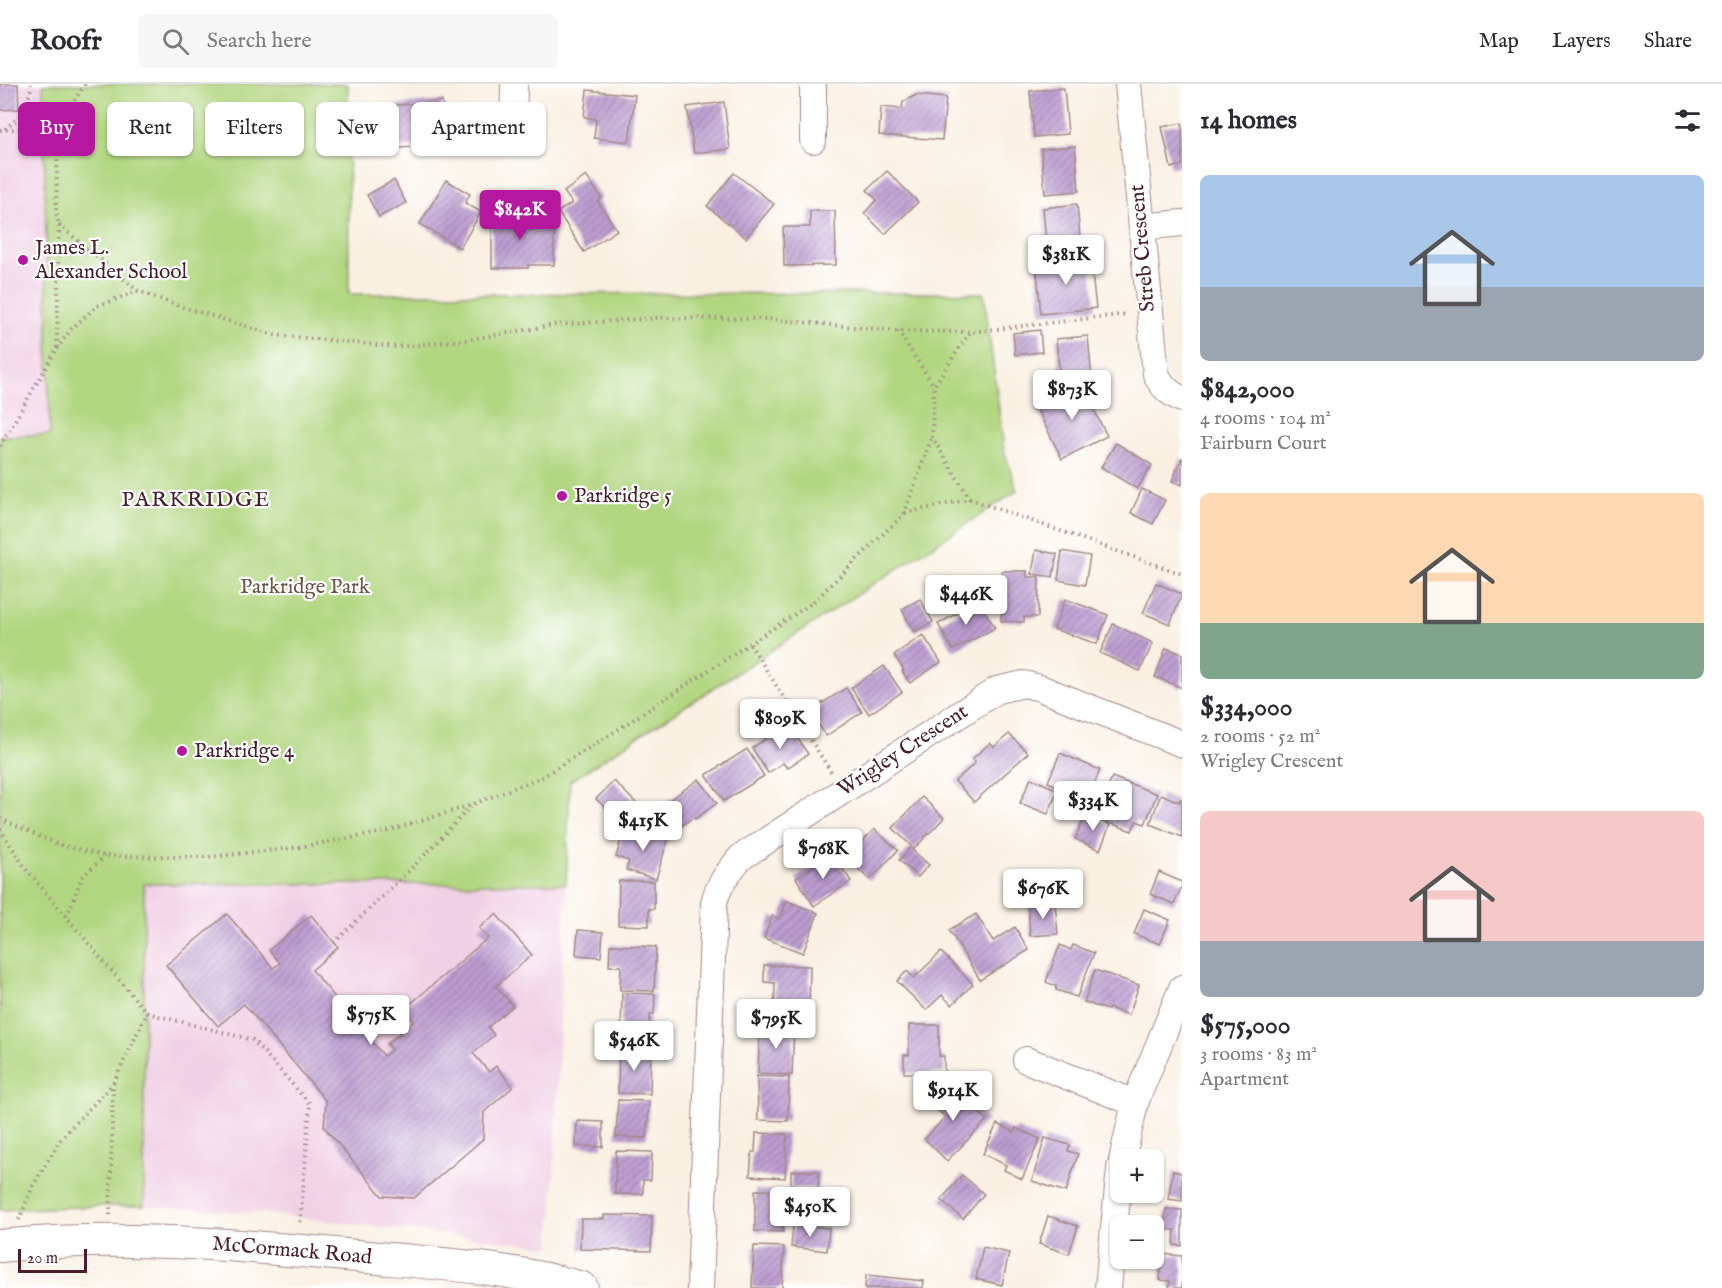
<!DOCTYPE html>
<html lang="en">
<head>
<meta charset="utf-8">
<style>
  :root { --surface:#fff; --page:#f7f7f7; --text:#2b2b33; --muted:#7c7c81; --line:#e1e1e2; --accent:#b5179e }
  body { margin:0; font-family:"IM FELL English",serif; background:var(--page); color:var(--text); height:100vh; display:flex; flex-direction:column; font-size:22px; white-space:nowrap }
  * { box-sizing:border-box; margin:0 }
  p { font-size:20px; color:var(--muted) }
  .icon { flex:none; width:33px; height:33px; fill:none; stroke:currentColor; stroke-width:2; stroke-linecap:round; stroke-linejoin:round }
  .map { position:relative; flex:1; overflow:hidden }
  .panel { display:flex; flex-direction:column; background:var(--surface); width:540px }
  .panel>* { flex:none }
  .banner { position:absolute; left:18px; top:18px; width:570px; height:54px; display:flex; gap:12px }
  .fabs { position:absolute; left:1110px; top:1065px; display:grid; gap:12px }
  .fabs a { display:grid; place-items:center; width:54px; height:54px; border-radius:9px; background:var(--surface); box-shadow:0 2px 4px #0004; font-size:30px }
  .scale { position:absolute; left:18px; bottom:15px; width:69px; box-sizing:border-box; padding-left:6px; border:3px solid #4a1f2b; border-top:0; font-size:16px; line-height:21px; white-space:nowrap; color:#4a1f2b; -webkit-text-stroke:4px #fff; paint-order:stroke }
  .price { position:absolute; translate:-50% -51px; padding:0 14px; border-radius:6px; background:#fff; color:#222; font-size:20px; line-height:39px; filter:drop-shadow(0 2px 3px #0008) }
  .price::after { content:''; position:absolute; left:50%; top:36px; width:18px; height:14px; margin-left:-9px; background:inherit; clip-path:polygon(0 0,100% 0,50% 100%) }
  .price.selected { background:var(--accent); color:#fff }
  ul { padding:0; list-style:none }
  li { display:grid; align-content:center; gap:12px; height:318px; padding:0 18px }
  li span { display:grid; place-items:center; height:186px; border-radius:9px; color:#555 }
  li>.icon { margin-inline-start:auto }
  span .icon { width:108px; height:108px; fill:#fffc; stroke-width:1 }
  li b { font-size:26px }
  h2 { display:flex; justify-content:space-between; align-items:center; height:72px; padding:0 18px; font-size:26px }
  .tag { padding:0 21px; border-radius:9px; background:var(--surface); box-shadow:0 2px 4px #0004; font-size:21px; line-height:54px }
  .tag.selected { background:var(--accent); color:#fff }
  header { display:flex; align-items:center; gap:36px; box-sizing:border-box; height:84px; padding:0 30px; background:var(--surface); border-bottom:2px solid var(--line) }
  header strong { font-size:28px }
  nav { display:flex; gap:33px; margin-inline-start:auto; font-size:21px }
  .search { width:420px; height:54px; background:var(--page); display:flex; align-items:center; gap:15px; box-sizing:border-box; padding:0 21px; border-radius:9px; color:var(--muted); font-size:22px }
  main { display:flex; flex:1; min-height:0 }
  .map>svg:first-child { display:block }
  .built { fill:#f0d0e4 }
  .green { fill:#b1d680; stroke:#7e7a56; stroke-width:1.5 }
  .building { fill:url(#building-hatch) }
  .lines { fill:none; stroke-linecap:round; stroke-linejoin:round }
  .minor-casing { stroke:#a28886; stroke-width:28 }
  .tertiary-casing { stroke:#a28886; stroke-width:34 }
  .path { stroke:#a28886; stroke-width:4; stroke-dasharray:1.5 4.5; stroke-linecap:butt }
  .minor { stroke:#fff; stroke-width:26 }
  .tertiary { stroke:#fff; stroke-width:32 }
  .poi-dot { fill:#b5179e; stroke:#fff; stroke-width:2 }
  .labels { text-anchor:middle; dominant-baseline:central; stroke-width:4.5; stroke-linejoin:round; paint-order:stroke }
  .poi-label { font-size:21px; fill:#4a1f2b; stroke:#fff; text-anchor:start }
  .street-label { font-size:21px; fill:#4a1f2b; stroke:#fff }
  .park-label { font-size:21px; fill:#695644; stroke:#fff }
  .neighbourhood-label { font-size:22px; letter-spacing:1.5px; fill:#4a1f2b; stroke:#fff }
</style>
</head>
<body>
<header>
<strong>Roofr</strong>
<div class="search"><svg class="icon" aria-label="search" viewBox="0 0 24 24"><circle cx="10" cy="10" r="6"/><path d="M15 15l6 6"/></svg>Search here</div>
<nav><a>Map</a><a>Layers</a><a>Share</a></nav>
</header>
<main>
<div class="map">
<svg width="1182" height="1204" viewBox="0 0 1182 1204">
  <defs>
    <pattern id="building-hatch" width="6" height="6" patternUnits="userSpaceOnUse" patternTransform="scale(1.5)"><rect width="6" height="6" fill="#bc9ed1"/><path d="M-1 1l2-2M0 6l6-6M5 7l2-2" fill="none" stroke="#9b80aa"/></pattern>
  </defs>
  <rect width="100%" height="100%" fill="#fff"/>
  <filter id="ink" filterUnits="userSpaceOnUse"><feTurbulence type="fractalNoise" baseFrequency=".0167" numOctaves="2"/><feDisplacementMap in="SourceGraphic" scale="12" xChannelSelector="R" yChannelSelector="G"/><feConvolveMatrix kernelMatrix="1 2 1 2 8 2 1 2 1" color-interpolation-filters="sRGB"/></filter>
  <filter id="wash" filterUnits="userSpaceOnUse"><feTurbulence type="fractalNoise" baseFrequency=".008" numOctaves="4" result="noise"/><feDisplacementMap in="SourceGraphic" scale="24" xChannelSelector="R" yChannelSelector="G"/><feGaussianBlur stdDeviation="1.35" result="paint"/><feColorMatrix in="noise" values="0 0 0 0 0 0 0 0 0 0 0 0 0 0 0 0 0 1.4 0 .05"/><feComposite in="paint" operator="in"/></filter>
  <g filter="url(#wash)">
    <rect width="100%" height="100%" fill="#f9f0e2"/>
    <!-- built -->
    <g class="built">
      <polygon points="0,0 43,0 50,351 0,352"/>
      <polygon points="144,800 566,800 551,1163 260,1129 144,1122"/>
    </g>
    <!-- green -->
    <polygon class="green" points="43,0 348,0 349,210 984,209 1004,366 1017,407 570,697 566,800 144,800 144,1122 103,1122 0,1126 0,352 50,351"/>
    <g id="blocks">
      <!-- building -->
      <g class="building">
        <polygon points="0,0 18,0 19,25 0,26"/>
        <polygon points="1064,4 1068,50 1034,53 1030,7"/>
        <polygon points="587,6 635,11 629,58 594,54 596,35 584,33"/>
        <polygon points="916,11 946,14 942,56 879,51 881,23 902,25 903,18"/>
        <polygon points="442,17 445,41 419,43 421,62 391,65 387,22"/>
        <polygon points="724,18 730,65 694,69 687,23"/>
        <polygon points="1182,39 1182,81 1171,84 1162,43"/>
        <polygon points="1075,62 1079,107 1045,110 1041,65"/>
        <polygon points="887,87 918,118 885,150 864,129 877,116 867,106"/>
        <polygon points="734,89 774,120 746,154 707,122"/>
        <polygon points="586,92 601,113 598,118 617,146 584,168 558,128 572,119 564,108"/>
        <polygon points="394,96 406,119 379,133 367,111"/>
        <polygon points="446,96 470,110 465,119 481,128 460,164 420,140"/>
        <polygon points="1077,120 1081,166 1047,169 1043,124"/>
        <polygon points="492,125 531,125 531,146 554,146 554,181 528,181 528,184 492,184"/>
        <polygon points="810,127 835,127 836,181 784,182 783,143 810,143"/>
        <polygon points="1090,174 1096,224 1041,230 1036,179"/>
        <polygon points="1040,246 1042,268 1015,271 1013,249"/>
        <polygon points="1088,252 1092,297 1061,301 1056,255"/>
        <polygon points="1081,300 1107,352 1062,375 1036,323"/>
        <polygon points="1116,359 1152,381 1137,405 1101,383"/>
        <polygon points="1182,373 1182,401 1172,397"/>
        <polygon points="1142,405 1165,416 1153,440 1131,429"/>
        <polygon points="1036,466 1057,470 1053,493 1032,490"/>
        <polygon points="1062,467 1090,472 1085,501 1058,496"/>
        <polygon points="1002,487 1027,487 1027,493 1039,493 1038,533 1024,533 1024,538 1001,537"/>
        <polygon points="1156,499 1182,510 1170,540 1143,529"/>
        <polygon points="920,515 933,538 914,548 902,525"/>
        <polygon points="1065,515 1108,531 1097,560 1054,545"/>
        <polygon points="979,517 995,544 953,566 938,540"/>
        <polygon points="1113,540 1153,559 1140,587 1100,569"/>
        <polygon points="923,551 941,578 910,599 902,587 904,586 894,571"/>
        <polygon points="1166,564 1182,570 1182,604 1155,593"/>
        <polygon points="884,582 902,608 869,630 851,604"/>
        <polygon points="846,604 862,628 826,652 810,627"/>
        <polygon points="788,640 808,670 787,684 783,679 768,689 752,664"/>
        <polygon points="1009,650 1028,669 974,718 955,697 975,679 972,675 990,659 994,663"/>
        <polygon points="747,665 764,692 724,717 706,691"/>
        <polygon points="1060,669 1100,686 1088,715 1048,698"/>
        <polygon points="1112,693 1157,710 1145,740 1136,737 1132,747 1104,737 1108,724 1101,721"/>
        <polygon points="1031,694 1058,706 1048,730 1020,719"/>
        <polygon points="699,695 717,719 695,735 694,733 680,743 664,720"/>
        <polygon points="614,697 643,726 625,743 596,715"/>
        <polygon points="1161,710 1179,718 1180,715 1182,716 1182,753 1150,740"/>
        <polygon points="922,713 944,734 914,765 893,744"/>
        <polygon points="1086,731 1110,741 1100,766 1075,755"/>
        <polygon points="637,743 669,752 656,795 626,786 629,777 616,773 623,749 635,753"/>
        <polygon points="874,745 898,766 870,796 847,775"/>
        <polygon points="910,764 929,781 918,793 899,776"/>
        <polygon points="832,770 851,797 814,822 796,794"/>
        <polygon points="1159,788 1182,798 1182,802 1174,820 1150,810"/>
        <polygon points="619,797 654,797 654,825 649,825 649,842 618,841"/>
        <polygon points="787,817 818,829 803,869 764,854 772,832 780,835"/>
        <polygon points="1055,819 1058,850 1030,852 1028,821"/>
        <polygon points="1144,825 1170,836 1160,860 1134,850"/>
        <polygon points="227,830 273,884 280,879 269,866 311,831 338,863 312,886 384,972 392,965 387,960 414,937 403,926 488,854 479,844 496,830 532,871 496,902 513,922 488,943 494,951 473,969 489,988 496,982 513,1003 484,1028 483,1055 414,1114 382,1112 324,1043 326,1017 244,920 218,942 166,881"/>
        <polygon points="976,830 993,857 1015,843 1029,866 980,896 949,846"/>
        <polygon points="578,846 603,848 601,873 576,871"/>
        <polygon points="610,861 656,863 654,907 620,906 621,882 609,882"/>
        <polygon points="1060,861 1071,866 1073,861 1094,869 1077,913 1056,906 1056,902 1046,898"/>
        <polygon points="941,868 973,900 952,921 942,911 926,926 897,897 907,887 914,894"/>
        <polygon points="764,881 810,882 809,929 774,929 775,899 764,898"/>
        <polygon points="1095,886 1139,901 1129,931 1109,924 1108,926 1084,918"/>
        <polygon points="622,909 655,910 654,930 650,930 649,953 621,952"/>
        <polygon points="909,941 939,941 939,972 944,972 944,989 904,989 904,971 909,971"/>
        <polygon points="760,942 794,943 792,991 758,989"/>
        <polygon points="619,966 651,967 650,1010 618,1009"/>
        <polygon points="757,992 789,993 788,1037 758,1036"/>
        <polygon points="948,998 987,1036 947,1077 925,1055 945,1033 929,1018"/>
        <polygon points="618,1016 649,1017 647,1054 616,1053"/>
        <polygon points="577,1037 603,1038 603,1063 576,1062"/>
        <polygon points="997,1040 1014,1048 1016,1044 1040,1055 1022,1095 1004,1086 1006,1081 983,1070"/>
        <polygon points="756,1049 787,1050 785,1094 750,1092 752,1068 755,1068"/>
        <polygon points="1045,1054 1070,1061 1068,1067 1078,1070 1066,1108 1032,1097"/>
        <polygon points="616,1067 652,1068 651,1096 643,1096 643,1110 615,1110"/>
        <polygon points="791,1087 819,1087 818,1104 791,1104"/>
        <polygon points="1173,1087 1182,1089 1182,1117 1168,1115"/>
        <polygon points="962,1091 984,1110 963,1135 941,1116"/>
        <polygon points="755,1106 784,1107 783,1148 755,1147"/>
        <polygon points="1166,1125 1182,1126 1182,1162 1174,1161 1175,1146 1164,1145"/>
        <polygon points="604,1131 652,1132 651,1167 580,1165 581,1135 604,1135"/>
        <polygon points="1048,1132 1078,1142 1069,1170 1039,1160"/>
        <polygon points="793,1141 829,1144 827,1167 791,1163"/>
        <polygon points="754,1162 784,1163 782,1204 752,1204"/>
        <polygon points="983,1163 1009,1169 1002,1201 976,1195"/>
        <polygon points="1162,1170 1182,1172 1182,1204 1169,1204 1170,1197 1160,1196"/>
        <polygon points="866,1191 924,1197 923,1204 865,1204"/>
      </g>
    </g>
  </g>
  <g filter="url(#ink)">
    <use href="#blocks" fill-opacity="0" stroke="#a28886" stroke-width="1.5"/>
    <g class="lines">
      <defs>
        <g id="minor">
          <polyline points="813,0 813,56"/>
          <path d="M 1128,0 L 1156,290 C 1162,303 1169,309 1182,315"/>
          <polyline points="513,51 514,0"/>
          <polyline points="1142,143 1182,139"/>
          <polyline points="1026,976 1135,1019"/>
          <polyline points="1122,1076 1135,1019 1182,904"/>
          <path d="M 700,1204 L 714,819 C 718,801 728,789 740,774 L 997,606 L 1024,600 L 1040,604 L 1182,660"/>
          <polyline points="1108,1204 1120,1084"/>
        </g>
        <path id="tertiary" d="M 0,1162 C 120,1150 238,1161 357,1172 C 430,1179 511,1183 582,1204"/>
      </defs>
      <!-- minor casing -->
      <use href="#minor" class="minor-casing"/>
      <!-- tertiary casing -->
      <use href="#tertiary" class="tertiary-casing"/>
      <!-- path -->
      <g class="path">
        <polyline points="5,45 23,30 31,5 31,0"/>
        <polyline points="0,46 58,43"/>
        <polyline points="59,141 138,207 179,222 275,251 397,263 465,256 554,241 657,234 768,235 897,247 970,248"/>
        <polyline points="898,247 934,302"/>
        <polyline points="57,265 71,245 97,222 138,207"/>
        <polyline points="0,362 57,265 59,141 56,127 58,43 85,0"/>
        <polyline points="970,415 932,353 934,302 970,248 1128,230"/>
        <polyline points="905,429 970,415 1182,490"/>
        <polyline points="750,560 831,688"/>
        <polyline points="0,735 57,760 105,772 209,773 293,764 385,748 472,721"/>
        <polyline points="0,745 26,785 147,929 113,1000 110,1131"/>
        <polyline points="67,832 82,793 105,772"/>
        <polyline points="334,859 418,778 473,720 542,693 611,650 812,519 904,430 932,353"/>
        <polyline points="147,929 253,956 310,1020 300,1142"/>
        <polyline points="19,1136 33,1102 62,1053 112,1001"/>
      </g>
      <!-- minor -->
      <use href="#minor" class="minor"/>
      <!-- tertiary -->
      <use href="#tertiary" class="tertiary"/>
    </g>
  </g>
  <!-- markers -->
  <g class="poi-dot">
    <circle cx="23" cy="176" r="6"/>
    <circle cx="562" cy="412" r="6"/>
    <circle cx="182" cy="667" r="6"/>
  </g>
  <g class="labels">
    <!-- poi labels -->
    <g class="poi-label">
      <text x="35" y="164">James L.<tspan x="35" dy="24">Alexander School</tspan></text>
      <text x="574" y="412">Parkridge 5</text>
      <text x="194" y="667">Parkridge 4</text>
    </g>
    <!-- street labels -->
    <g class="street-label">
      <text transform="translate(1143 164) rotate(-95)">Streb Crescent</text>
      <text transform="translate(903 667) rotate(-33)">Wrigley Crescent</text>
      <text transform="translate(292 1167) rotate(5)">McCormack Road</text>
    </g>
    <!-- park labels -->
    <g class="park-label">
      <text x="305" y="503">Parkridge Park</text>
    </g>
    <!-- neighbourhood labels -->
    <g class="neighbourhood-label">
      <text x="196" y="416">PARKRIDGE</text>
    </g>
  </g>
</svg>
<div class="fabs">
<a>+</a>
<a>−</a>
</div>
<div class="scale">20 m</div>
<b class="price selected" style="left:520px;top:157px">$842K</b>
<b class="price" style="left:1066px;top:202px">$381K</b>
<b class="price" style="left:1072px;top:337px">$873K</b>
<b class="price" style="left:966px;top:542px">$446K</b>
<b class="price" style="left:780px;top:666px">$809K</b>
<b class="price" style="left:1093px;top:748px">$334K</b>
<b class="price" style="left:643px;top:768px">$415K</b>
<b class="price" style="left:823px;top:796px">$768K</b>
<b class="price" style="left:1043px;top:836px">$676K</b>
<b class="price" style="left:371px;top:962px">$575K</b>
<b class="price" style="left:776px;top:966px">$795K</b>
<b class="price" style="left:634px;top:988px">$546K</b>
<b class="price" style="left:953px;top:1038px">$914K</b>
<b class="price" style="left:810px;top:1154px">$450K</b>
<div class="banner">
<a class="tag selected">Buy</a>
<a class="tag">Rent</a>
<a class="tag">Filters</a>
<a class="tag">New</a>
<a class="tag">Apartment</a>
</div>
</div>
<section class="panel">
<h2>14 homes<svg class="icon" aria-label="filters" viewBox="0 0 24 24"><path d="M4 7h16M4 17h16"/><circle cx="9" cy="7" r="2"/><circle cx="15" cy="17" r="2"/></svg></h2>
<ul>
<li><span style="background:linear-gradient(#a9c7e8 60%,#9aa5b1 0)"><svg class="icon" aria-label="home" viewBox="0 0 24 24"><path d="M3 11l9-7 9 7M6 9v11h12V9"/></svg></span><div><b>$842,000</b><p>4 rooms · 104 m²</p><p>Fairburn Court</p></div></li>
<li><span style="background:linear-gradient(#ffd9b3 70%,#7fa58c 0)"><svg class="icon" aria-label="home" viewBox="0 0 24 24"><path d="M3 11l9-7 9 7M6 9v11h12V9"/></svg></span><div><b>$334,000</b><p>2 rooms · 52 m²</p><p>Wrigley Crescent</p></div></li>
<li><span style="background:linear-gradient(#f6c9c9 70%,#9aa5b1 0)"><svg class="icon" aria-label="home" viewBox="0 0 24 24"><path d="M3 11l9-7 9 7M6 9v11h12V9"/></svg></span><div><b>$575,000</b><p>3 rooms · 83 m²</p><p>Apartment</p></div></li>
</ul>
</section>
</main>
</body>
</html>
